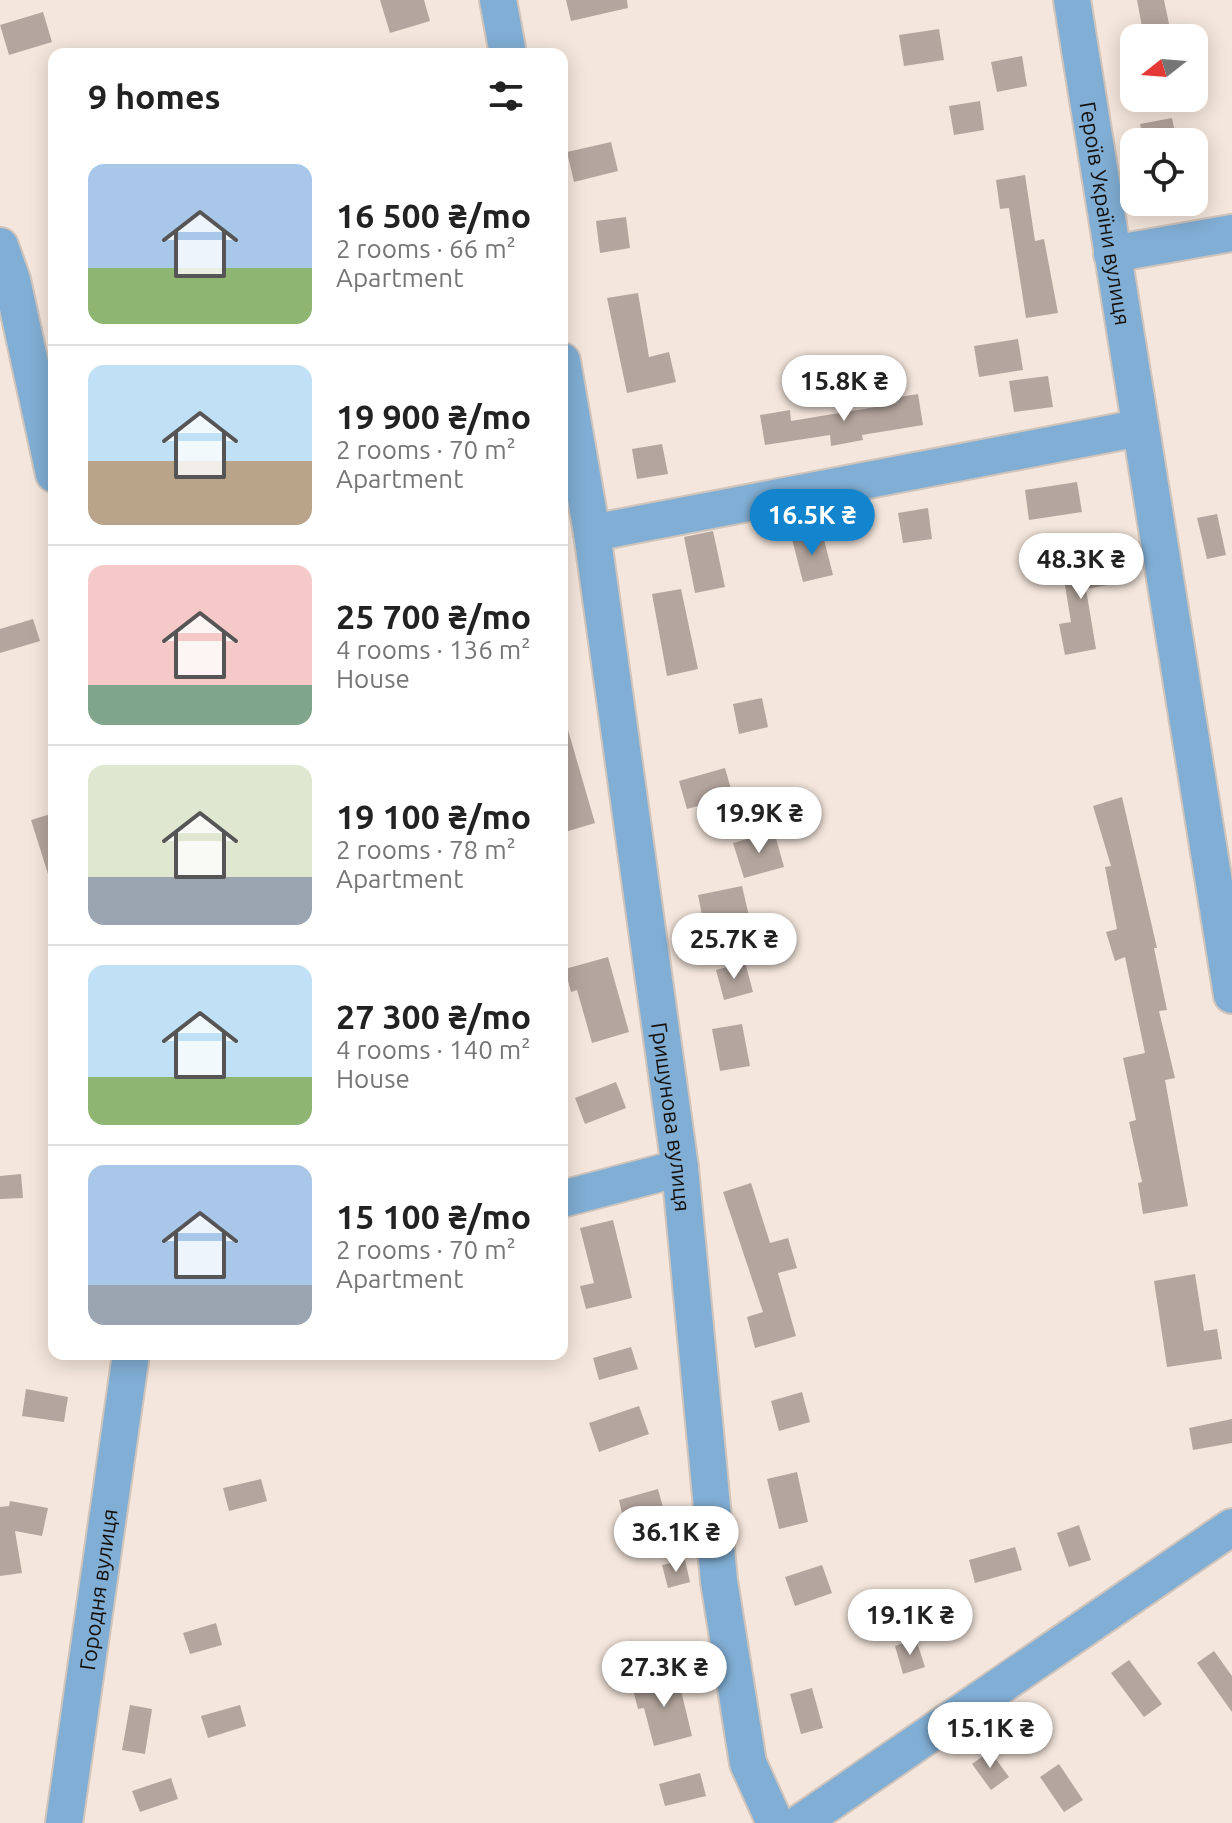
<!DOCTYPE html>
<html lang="en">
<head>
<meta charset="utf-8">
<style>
  :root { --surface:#fff; --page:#f2f2f2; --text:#222; --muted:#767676; --line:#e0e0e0; --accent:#1285ce }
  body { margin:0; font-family:Ubuntu,sans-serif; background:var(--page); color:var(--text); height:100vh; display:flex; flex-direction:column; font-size:30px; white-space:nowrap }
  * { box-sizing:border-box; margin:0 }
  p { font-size:26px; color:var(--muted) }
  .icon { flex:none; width:44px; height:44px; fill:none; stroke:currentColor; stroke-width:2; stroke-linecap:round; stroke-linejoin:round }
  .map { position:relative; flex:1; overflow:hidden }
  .drawer { position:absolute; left:48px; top:48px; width:520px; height:1312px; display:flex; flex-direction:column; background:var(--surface); border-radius:16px; box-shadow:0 4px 20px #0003 }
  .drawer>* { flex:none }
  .needle { width:52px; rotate:253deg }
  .tools { position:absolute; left:1120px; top:24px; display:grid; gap:16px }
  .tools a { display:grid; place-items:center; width:88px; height:88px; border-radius:16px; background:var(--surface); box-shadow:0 4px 20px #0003; font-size:40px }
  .price { position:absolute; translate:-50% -68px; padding:0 18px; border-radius:28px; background:#fff; color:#222; font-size:26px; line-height:52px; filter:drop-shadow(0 2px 4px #0008) }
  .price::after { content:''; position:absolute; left:50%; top:48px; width:24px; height:18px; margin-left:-12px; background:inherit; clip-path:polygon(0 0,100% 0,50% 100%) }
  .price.selected { background:var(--accent); color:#fff }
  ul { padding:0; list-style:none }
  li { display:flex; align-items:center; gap:24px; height:200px; padding:0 40px }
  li+li { border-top:2px solid var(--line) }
  li span { display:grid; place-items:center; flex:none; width:224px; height:160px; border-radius:16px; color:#555 }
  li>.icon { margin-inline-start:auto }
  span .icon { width:96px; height:96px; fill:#fffc; stroke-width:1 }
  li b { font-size:34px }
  h2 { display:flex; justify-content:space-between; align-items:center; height:96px; padding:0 40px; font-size:34px }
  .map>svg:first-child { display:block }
  .building { fill:#b4a69e }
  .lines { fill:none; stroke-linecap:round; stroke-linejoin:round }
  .minor-casing { stroke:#d0c4bb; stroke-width:40 }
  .minor { stroke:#81aed4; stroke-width:36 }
  .labels { text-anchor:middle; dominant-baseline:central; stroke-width:8; stroke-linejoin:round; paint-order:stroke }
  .street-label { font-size:22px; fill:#14100d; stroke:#fdf4ef }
</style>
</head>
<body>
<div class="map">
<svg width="1232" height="1823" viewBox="0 0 1232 1823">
  <rect width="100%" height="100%" fill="#f4e6dc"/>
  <!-- building -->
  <g class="building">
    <polygon points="380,0 424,0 430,21 390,33"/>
    <polygon points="566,0 627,0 628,8 571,21"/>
    <polygon points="1137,0 1164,0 1172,38 1144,38"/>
    <polygon points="43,12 52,42 9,55 0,25"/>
    <polygon points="939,29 944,60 904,66 899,35"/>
    <polygon points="1022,56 1027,86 997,92 991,62"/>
    <polygon points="980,101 984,130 954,135 949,106"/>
    <polygon points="1172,118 1177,142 1144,142 1140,124"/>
    <polygon points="611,142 618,171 574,182 567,152"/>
    <polygon points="1025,175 1035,241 1044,239 1058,313 1026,318 1009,208 1000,209 996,180"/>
    <polygon points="626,217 630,248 600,253 596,221"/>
    <polygon points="638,293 649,357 669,352 676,382 627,393 607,298"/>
    <polygon points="1018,339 1023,370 979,377 974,346"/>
    <polygon points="1048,376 1053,407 1014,412 1009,381"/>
    <polygon points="918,394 923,425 862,435 863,440 831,446 830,435 765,445 760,415 790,410 791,421 888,405 887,399"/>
    <polygon points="662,444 668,474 637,479 632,449"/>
    <polygon points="1077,482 1082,512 1029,520 1025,490"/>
    <polygon points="928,508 932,539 903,543 898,513"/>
    <polygon points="1217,514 1226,555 1207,559 1197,518"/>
    <polygon points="713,531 725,587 695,593 684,537"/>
    <polygon points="822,532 833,575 803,582 792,539"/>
    <polygon points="1104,554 1108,585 1086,589 1096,649 1065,655 1059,624 1071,622 1061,561"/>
    <polygon points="681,589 698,669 667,676 652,594"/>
    <polygon points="33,619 40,641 0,653 0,629"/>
    <polygon points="762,698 768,727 739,734 733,704"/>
    <polygon points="568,730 595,823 562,833 562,731"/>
    <polygon points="725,768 733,796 687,809 679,781"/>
    <polygon points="1122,797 1157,948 1154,948 1167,1010 1159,1011 1175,1078 1165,1080 1188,1206 1143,1214 1138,1183 1142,1182 1129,1122 1136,1120 1123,1058 1145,1053 1125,957 1115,961 1106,932 1117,929 1105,867 1111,866 1093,806"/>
    <polygon points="54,813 54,877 49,877 31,820"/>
    <polygon points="774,831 784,867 744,878 733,843"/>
    <polygon points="742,886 749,916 704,925 698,895"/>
    <polygon points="608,957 629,1032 592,1043 577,990 571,992 565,969"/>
    <polygon points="745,962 753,992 724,1000 716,970"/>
    <polygon points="742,1024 750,1066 720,1071 712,1029"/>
    <polygon points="616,1082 626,1108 585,1124 575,1098"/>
    <polygon points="21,1174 23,1198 0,1199 0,1176"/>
    <polygon points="751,1183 770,1243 788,1238 797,1268 778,1273 796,1336 755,1348 747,1317 763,1312 723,1192"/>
    <polygon points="613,1220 632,1298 586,1309 580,1286 594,1283 580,1228"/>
    <polygon points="1195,1274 1204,1331 1217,1329 1222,1359 1167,1367 1154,1281"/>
    <polygon points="631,1347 638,1369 599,1380 593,1358"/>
    <polygon points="26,1389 68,1397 64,1422 22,1416"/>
    <polygon points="802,1392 810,1422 779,1431 771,1401"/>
    <polygon points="639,1406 649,1434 599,1452 589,1423"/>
    <polygon points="1232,1419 1232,1443 1193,1450 1189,1428"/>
    <polygon points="797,1472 808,1522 779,1529 767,1479"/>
    <polygon points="261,1479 267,1501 229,1511 223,1488"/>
    <polygon points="658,1489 664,1511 624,1522 619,1500"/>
    <polygon points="10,1501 48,1508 42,1536 15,1531 22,1573 0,1576 0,1507 9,1506"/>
    <polygon points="1079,1525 1091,1560 1069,1567 1057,1533"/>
    <polygon points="1015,1547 1022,1570 975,1583 969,1560"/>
    <polygon points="685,1560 690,1582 668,1588 662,1565"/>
    <polygon points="822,1565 832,1593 795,1606 785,1577"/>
    <polygon points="216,1623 222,1645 190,1654 183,1633"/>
    <polygon points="916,1639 925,1667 903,1674 895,1646"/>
    <polygon points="1214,1651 1232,1676 1232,1712 1197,1663"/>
    <polygon points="1129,1660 1162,1704 1144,1717 1111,1673"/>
    <polygon points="677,1674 692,1736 654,1746 644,1708 638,1709 632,1686"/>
    <polygon points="812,1688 823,1728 801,1734 790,1694"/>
    <polygon points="130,1705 152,1709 145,1754 122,1750"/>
    <polygon points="240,1705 246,1726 208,1738 201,1716"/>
    <polygon points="990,1751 1009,1777 991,1790 972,1764"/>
    <polygon points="1059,1764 1083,1800 1064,1812 1040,1777"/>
    <polygon points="700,1773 706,1796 665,1806 659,1784"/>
    <polygon points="171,1778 178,1799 140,1812 132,1791"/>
  </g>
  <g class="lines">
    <defs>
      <g id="minor">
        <polyline points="498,0 508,54"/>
        <path id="s1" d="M 1072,0 L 1232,995"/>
        <polyline points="0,246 12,280 54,474"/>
        <polyline points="1112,254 1232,233"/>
        <path id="s2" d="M 562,361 L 592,533 L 680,1168 L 719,1581 L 748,1763 L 775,1823"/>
        <polyline points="592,533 1139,428"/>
        <polyline points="562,1199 680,1168"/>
        <path id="s3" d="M 64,1823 L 131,1354"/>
        <polyline points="800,1823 1232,1527"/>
      </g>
    </defs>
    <!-- minor casing -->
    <use href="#minor" class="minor-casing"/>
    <!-- minor -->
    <use href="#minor" class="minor"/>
  </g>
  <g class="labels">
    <!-- street labels -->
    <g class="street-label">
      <text stroke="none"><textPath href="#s1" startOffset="216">Героїв України вулиця</textPath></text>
      <text stroke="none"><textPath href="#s2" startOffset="764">Гришунова вулиця</textPath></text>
      <text stroke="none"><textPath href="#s3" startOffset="236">Городня вулиця</textPath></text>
    </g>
  </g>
</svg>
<div class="tools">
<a><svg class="needle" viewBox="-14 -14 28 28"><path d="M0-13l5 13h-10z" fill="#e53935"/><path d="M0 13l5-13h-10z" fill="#767676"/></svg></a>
<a><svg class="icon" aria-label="locate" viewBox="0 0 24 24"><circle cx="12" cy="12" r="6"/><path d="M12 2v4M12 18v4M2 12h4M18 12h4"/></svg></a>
</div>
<b class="price" style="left:844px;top:423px">15.8K ₴</b>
<b class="price selected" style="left:812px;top:557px">16.5K ₴</b>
<b class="price" style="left:1081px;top:601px">48.3K ₴</b>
<b class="price" style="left:759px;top:855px">19.9K ₴</b>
<b class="price" style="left:734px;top:981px">25.7K ₴</b>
<b class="price" style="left:676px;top:1574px">36.1K ₴</b>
<b class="price" style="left:910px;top:1657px">19.1K ₴</b>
<b class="price" style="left:664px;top:1709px">27.3K ₴</b>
<b class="price" style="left:990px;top:1770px">15.1K ₴</b>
<section class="drawer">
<h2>9 homes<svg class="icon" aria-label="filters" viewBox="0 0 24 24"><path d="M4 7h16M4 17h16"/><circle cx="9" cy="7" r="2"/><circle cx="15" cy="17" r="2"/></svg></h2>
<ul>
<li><span style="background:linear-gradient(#a9c7e8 65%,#8fb573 0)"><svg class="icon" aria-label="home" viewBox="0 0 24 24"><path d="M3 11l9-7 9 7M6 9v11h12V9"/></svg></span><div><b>16 500 ₴/mo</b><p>2 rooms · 66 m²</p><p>Apartment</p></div></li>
<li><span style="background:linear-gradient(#bfe0f5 60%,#b9a48a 0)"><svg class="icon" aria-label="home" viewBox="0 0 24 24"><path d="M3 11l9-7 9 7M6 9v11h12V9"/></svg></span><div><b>19 900 ₴/mo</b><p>2 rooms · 70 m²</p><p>Apartment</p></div></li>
<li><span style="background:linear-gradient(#f6c9c9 75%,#7fa58c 0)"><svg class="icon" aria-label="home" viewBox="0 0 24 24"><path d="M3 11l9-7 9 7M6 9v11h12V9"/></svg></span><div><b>25 700 ₴/mo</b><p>4 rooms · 136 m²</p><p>House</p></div></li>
<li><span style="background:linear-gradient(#dfe7d0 70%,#9aa5b1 0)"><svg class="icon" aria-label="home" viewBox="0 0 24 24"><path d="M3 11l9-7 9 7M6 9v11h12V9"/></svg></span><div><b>19 100 ₴/mo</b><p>2 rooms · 78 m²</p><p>Apartment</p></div></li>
<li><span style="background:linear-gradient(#bfe0f5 70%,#8fb573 0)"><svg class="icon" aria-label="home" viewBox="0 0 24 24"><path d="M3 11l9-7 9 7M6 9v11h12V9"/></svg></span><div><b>27 300 ₴/mo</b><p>4 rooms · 140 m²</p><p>House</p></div></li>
<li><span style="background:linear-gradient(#a9c7e8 75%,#9aa5b1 0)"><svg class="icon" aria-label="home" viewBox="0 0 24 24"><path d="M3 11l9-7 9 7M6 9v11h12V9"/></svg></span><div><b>15 100 ₴/mo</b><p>2 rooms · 70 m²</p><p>Apartment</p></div></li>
</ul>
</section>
</div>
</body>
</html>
